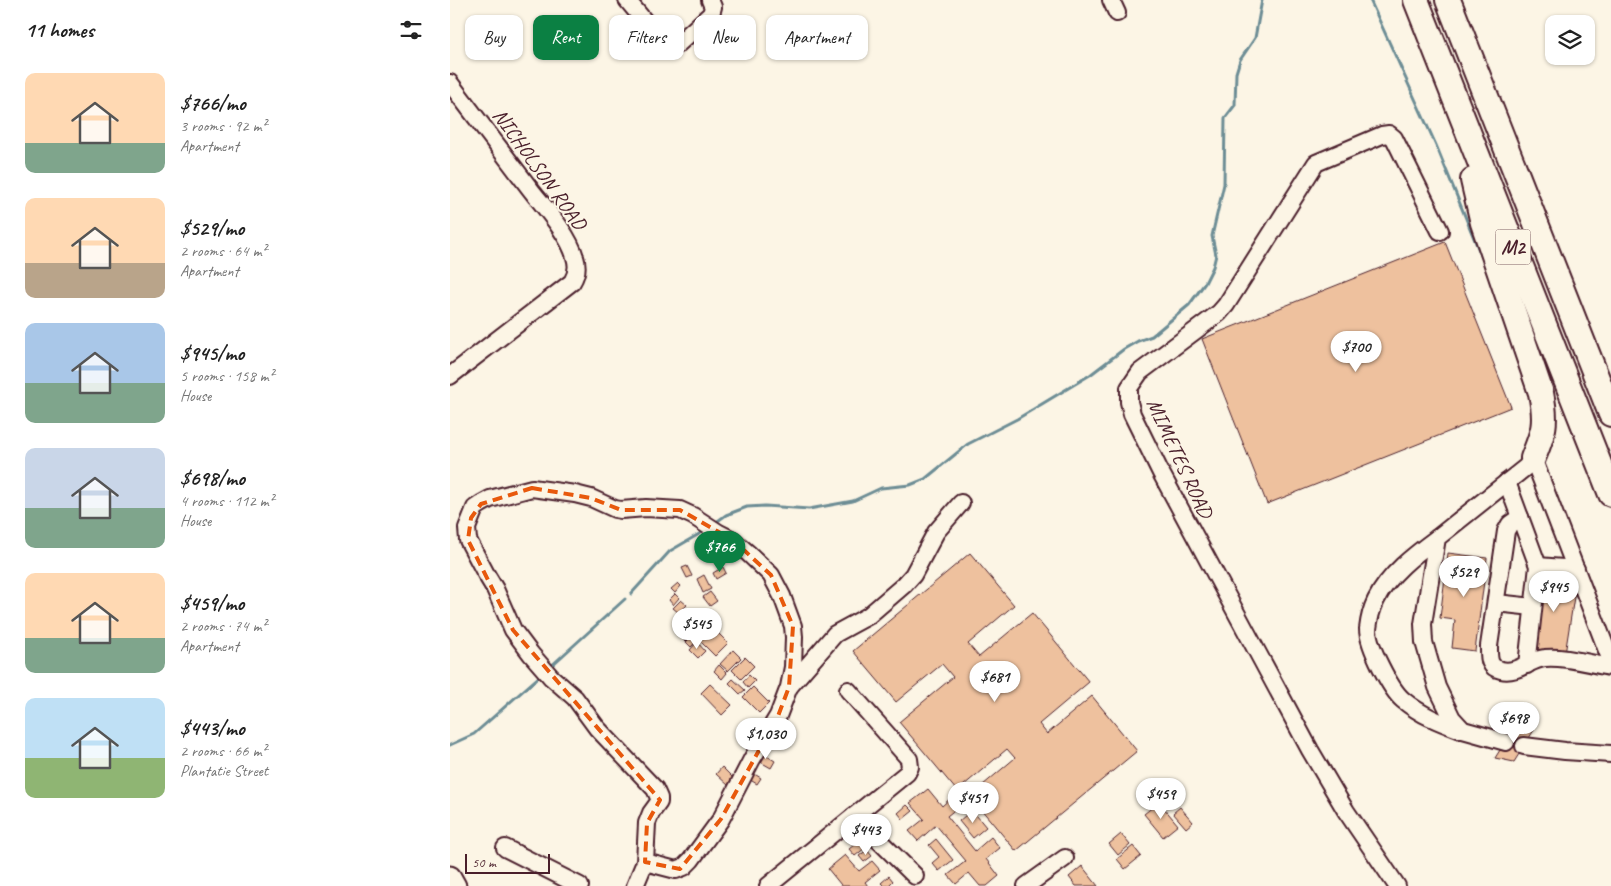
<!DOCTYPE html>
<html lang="en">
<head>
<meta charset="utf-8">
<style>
  :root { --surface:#fff; --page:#f2f2f2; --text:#222; --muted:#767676; --accent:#0b8043 }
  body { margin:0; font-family:Caveat,sans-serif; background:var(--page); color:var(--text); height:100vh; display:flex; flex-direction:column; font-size:19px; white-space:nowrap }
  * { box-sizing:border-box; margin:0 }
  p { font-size:16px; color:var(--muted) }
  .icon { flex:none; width:28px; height:28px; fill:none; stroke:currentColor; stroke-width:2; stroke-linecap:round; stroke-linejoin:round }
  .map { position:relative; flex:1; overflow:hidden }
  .drawer { display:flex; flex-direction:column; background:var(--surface); width:450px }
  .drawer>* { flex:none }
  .top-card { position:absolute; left:15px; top:15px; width:475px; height:45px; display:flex; gap:10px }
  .buttons { position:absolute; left:1095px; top:15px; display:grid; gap:10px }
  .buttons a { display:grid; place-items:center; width:50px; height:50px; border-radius:10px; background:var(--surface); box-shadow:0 1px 4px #0004; font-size:25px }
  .scale { position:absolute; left:15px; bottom:12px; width:85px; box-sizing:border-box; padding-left:5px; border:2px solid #4a1f2b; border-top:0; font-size:14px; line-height:18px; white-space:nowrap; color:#4a1f2b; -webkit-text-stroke:4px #fcf5e5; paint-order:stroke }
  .price { position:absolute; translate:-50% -42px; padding:0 11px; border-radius:18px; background:#fff; color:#222; font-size:16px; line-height:32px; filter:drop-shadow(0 1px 2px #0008) }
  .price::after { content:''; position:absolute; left:50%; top:30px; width:15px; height:11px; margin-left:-8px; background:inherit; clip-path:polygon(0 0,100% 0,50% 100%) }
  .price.on { background:var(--accent); color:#fff }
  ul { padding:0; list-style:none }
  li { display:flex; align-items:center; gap:15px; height:125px; padding:0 25px }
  li span { display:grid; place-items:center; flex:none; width:140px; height:100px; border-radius:10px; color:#555 }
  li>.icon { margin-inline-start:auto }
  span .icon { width:60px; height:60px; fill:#fffc; stroke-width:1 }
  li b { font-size:21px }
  h2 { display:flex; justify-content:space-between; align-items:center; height:60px; padding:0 25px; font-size:21px }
  .tag { padding:0 18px; border-radius:10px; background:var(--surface); box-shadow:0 1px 4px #0004; font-size:18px; line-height:45px }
  .tag.on { background:var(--accent); color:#fff }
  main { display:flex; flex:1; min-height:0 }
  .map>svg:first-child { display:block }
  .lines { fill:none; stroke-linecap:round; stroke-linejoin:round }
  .stream { stroke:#6d8d95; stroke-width:3 }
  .building { fill:#eec19e; stroke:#4a1f2b }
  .minor-casing { stroke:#4a1f2b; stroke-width:20 }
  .major-casing { stroke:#4a1f2b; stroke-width:25 }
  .highway-casing { stroke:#4a1f2b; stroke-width:28 }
  .minor { stroke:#fcf5e5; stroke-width:16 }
  .major { stroke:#fcf5e5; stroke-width:21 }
  .highway { stroke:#fcf5e5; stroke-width:24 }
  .marked { fill:none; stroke:#e8590c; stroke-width:4; stroke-dasharray:10 6; stroke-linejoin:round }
  .labels { text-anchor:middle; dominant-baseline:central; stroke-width:4; stroke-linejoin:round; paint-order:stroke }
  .shield { fill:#fcf5e5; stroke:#7f5f63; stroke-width:1 }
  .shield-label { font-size:20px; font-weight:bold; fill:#4a1f2b }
  .street-label { font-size:21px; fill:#4a1f2b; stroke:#fcf5e5 }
</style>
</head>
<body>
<main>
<section class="drawer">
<h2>11 homes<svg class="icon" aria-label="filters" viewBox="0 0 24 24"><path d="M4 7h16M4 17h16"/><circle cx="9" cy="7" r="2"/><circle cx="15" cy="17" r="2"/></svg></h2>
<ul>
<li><span style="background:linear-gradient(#ffd9b3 70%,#7fa58c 0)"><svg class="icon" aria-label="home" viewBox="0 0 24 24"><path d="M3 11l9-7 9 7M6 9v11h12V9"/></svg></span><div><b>$766/mo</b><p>3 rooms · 92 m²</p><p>Apartment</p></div></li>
<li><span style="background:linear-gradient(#ffd9b3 65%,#b9a48a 0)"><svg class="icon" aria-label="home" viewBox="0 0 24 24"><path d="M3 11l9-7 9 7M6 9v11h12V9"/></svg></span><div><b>$529/mo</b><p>2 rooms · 64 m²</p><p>Apartment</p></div></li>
<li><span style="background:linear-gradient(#a9c7e8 60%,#7fa58c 0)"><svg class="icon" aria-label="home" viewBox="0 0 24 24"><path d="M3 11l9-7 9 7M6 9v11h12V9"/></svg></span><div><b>$945/mo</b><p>5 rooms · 158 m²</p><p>House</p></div></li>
<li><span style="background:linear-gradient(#c9d6e8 60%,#7fa58c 0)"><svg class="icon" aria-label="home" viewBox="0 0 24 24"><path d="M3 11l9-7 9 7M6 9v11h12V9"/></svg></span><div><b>$698/mo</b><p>4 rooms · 112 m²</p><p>House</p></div></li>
<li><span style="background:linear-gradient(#ffd9b3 65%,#7fa58c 0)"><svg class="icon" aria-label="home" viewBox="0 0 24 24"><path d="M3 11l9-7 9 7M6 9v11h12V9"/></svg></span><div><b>$459/mo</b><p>2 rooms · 74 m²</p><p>Apartment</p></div></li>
<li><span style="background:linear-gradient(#bfe0f5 60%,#8fb573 0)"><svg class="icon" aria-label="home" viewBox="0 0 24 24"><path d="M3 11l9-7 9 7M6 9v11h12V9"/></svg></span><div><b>$443/mo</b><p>2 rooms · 66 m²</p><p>Plantatie Street</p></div></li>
</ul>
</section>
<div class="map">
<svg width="1161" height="886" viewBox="0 0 1161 886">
  <rect width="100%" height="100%" fill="#fcf5e5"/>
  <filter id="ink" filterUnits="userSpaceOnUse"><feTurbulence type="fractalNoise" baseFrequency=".02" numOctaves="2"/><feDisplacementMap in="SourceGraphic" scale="10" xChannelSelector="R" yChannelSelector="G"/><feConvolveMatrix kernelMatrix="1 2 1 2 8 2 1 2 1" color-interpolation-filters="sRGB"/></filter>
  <g filter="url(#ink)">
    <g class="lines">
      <!-- stream -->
      <g class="stream">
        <polyline points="920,0 986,145 1037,270"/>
        <polyline points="265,523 276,515 297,507 315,506 359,509 403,501 431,488 460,485 475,479 518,444 567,419 640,375 674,349 688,341 702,336 739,305 755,283 763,267 766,255 762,236 774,184 775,118 785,105 786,73 790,60 805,38 812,0"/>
        <polyline points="181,594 220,551 256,530"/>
        <polyline points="100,667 175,599"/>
        <polyline points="0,745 24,734 92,674"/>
      </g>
    </g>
    <!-- building -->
    <g class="building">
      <polygon points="995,242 1061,407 817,504 752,339"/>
      <polygon points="520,553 564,605 518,644 529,657 582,613 639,682 589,724 597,734 642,696 687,751 566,851 520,796 565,758 557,749 507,791 449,722 503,677 492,664 446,702 403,651"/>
      <polygon points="998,553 1037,558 1025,651 1002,648 1005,620 990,618"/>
      <polygon points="237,566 242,576 237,578 232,568"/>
      <polygon points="273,567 276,573 266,579 263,573"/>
      <polygon points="1091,574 1127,578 1115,654 1081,648"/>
      <polygon points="254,575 261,589 253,593 247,579"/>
      <polygon points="228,583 231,586 225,593 221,589"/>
      <polygon points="260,592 267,601 260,606 253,597"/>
      <polygon points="225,594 229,598 223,605 219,600"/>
      <polygon points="231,600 237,605 229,613 223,608"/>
      <polygon points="239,608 245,614 237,622 231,616"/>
      <polygon points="247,615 253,621 248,625 243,620"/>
      <polygon points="242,622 248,628 235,641 229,635"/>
      <polygon points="256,622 261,626 253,634 248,630"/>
      <polygon points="263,628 278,643 265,656 250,641"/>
      <polygon points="247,631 251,636 241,647 236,642"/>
      <polygon points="247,642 255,651 248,658 240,650"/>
      <polygon points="283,650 291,658 278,671 270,664"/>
      <polygon points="295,657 304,666 291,679 282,670"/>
      <polygon points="269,665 277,673 272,679 264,671"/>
      <polygon points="299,675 305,681 298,688 293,682"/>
      <polygon points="283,679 295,690 290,694 279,683"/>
      <polygon points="260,684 282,705 272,715 251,693"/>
      <polygon points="303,687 319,703 309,713 293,697"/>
      <polygon points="304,720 315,730 305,740 294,730"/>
      <polygon points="1065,726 1084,730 1064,762 1045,758"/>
      <polygon points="312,753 325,761 321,768 307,760"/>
      <polygon points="272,767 285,780 279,786 266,774"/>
      <polygon points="301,772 311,778 307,784 297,778"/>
      <polygon points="478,789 492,806 504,795 512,804 497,816 525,851 541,837 550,848 536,859 549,876 537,886 530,886 519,873 506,884 498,875 516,861 486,825 468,841 459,831 474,819 460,803"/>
      <polygon points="709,802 728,825 713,837 694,814"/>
      <polygon points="457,805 463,811 453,819 448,813"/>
      <polygon points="730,807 743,822 736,828 723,813"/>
      <polygon points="522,810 536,827 523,838 509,821"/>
      <polygon points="671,834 680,845 668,855 659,844"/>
      <polygon points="486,839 503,860 489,871 482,863 489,857 479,845"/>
      <polygon points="409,841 415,848 405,856 399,849"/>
      <polygon points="683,846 691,856 675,869 667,859"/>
      <polygon points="417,850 422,856 414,862 409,856"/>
      <polygon points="395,855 409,871 422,861 430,870 415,882 418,886 390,886 391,885 378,869"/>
      <polygon points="632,866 648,886 626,886 619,877"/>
      <polygon points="439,876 443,881 438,886 434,886 431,883"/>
    </g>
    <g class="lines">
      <defs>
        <g id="minor">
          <polyline points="177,0 215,46 221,47 228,44 261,14 263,7 260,0"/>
          <polyline points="661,0 667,13"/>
          <path d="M 0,83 C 27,119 54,154 81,190 C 95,208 119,235 125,257 C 128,266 127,274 122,282 L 0,376"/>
          <polyline points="1083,458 1161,661"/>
          <polyline points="1057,482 1088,566 1077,665"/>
          <path d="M 1070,517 L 1060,524 L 1056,531 L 1039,646 C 1039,657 1038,668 1051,670 C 1068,674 1080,659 1095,658 C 1116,656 1140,664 1161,667"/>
          <path d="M 987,538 C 964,555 939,574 926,600 C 922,608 919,620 918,629 C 918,646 941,690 953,700 C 971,715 989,722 1011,730"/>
          <polyline points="1088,566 1126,569"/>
          <polyline points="1046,603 1083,607"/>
          <polyline points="340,686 385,634 418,616 454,585 463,575 486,532 511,503"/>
          <polyline points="1056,742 1013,730 1002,718 987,687 974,642 973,624 987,538 1076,467 1083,458"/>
          <polyline points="1074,746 1115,751 1161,754"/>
          <polyline points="404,816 465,876"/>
          <polyline points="55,848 130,886"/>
          <polyline points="185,886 195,862 197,823 201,813 209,802 209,798 205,789 147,728 125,698 101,677 81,654 63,630 45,589 36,574 18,540 17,528 25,508 31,504 40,499 82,488 125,494 141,498 165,509 171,510 196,508 230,510 243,516 269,533 283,540 298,553 321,575 332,596 343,626 344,637 343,667 339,687 328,716 302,759 271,819 241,860 234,867 226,870 195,862"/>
          <polyline points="318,886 457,773 460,767 459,759 398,690"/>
          <polyline points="576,886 615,858"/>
          <polyline points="947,886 896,811 860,750 711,473 682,414 679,402 679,388 690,372 769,313 776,305 866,163 932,135 939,134 944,138 990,231"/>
        </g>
        <polyline id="major" points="0,877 5,886"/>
        <g id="highway">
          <polyline points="966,0 1161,494"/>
          <polyline points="998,0 1161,414"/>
          <path d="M 1023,180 L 1033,223 L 1091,393 C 1097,423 1094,431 1083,458"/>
        </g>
      </defs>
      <!-- minor casing -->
      <use href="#minor" class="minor-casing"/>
      <!-- major casing -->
      <use href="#major" class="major-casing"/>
      <!-- highway casing -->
      <use href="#highway" class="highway-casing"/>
      <!-- minor -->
      <use href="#minor" class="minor"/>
      <!-- major -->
      <use href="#major" class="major"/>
      <!-- highway -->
      <use href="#highway" class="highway"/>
    </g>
  </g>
  <!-- marked area -->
  <path class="marked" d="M 82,488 L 141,498 L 171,510 L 230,510 L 283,540 L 321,575 L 343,626 L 339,687 L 328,716 L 271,819 L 230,869 L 195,862 L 197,823 L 210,800 L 63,630 L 18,540 L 21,518 L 31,504 Z"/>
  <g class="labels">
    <!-- shield labels -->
    <rect class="shield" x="1045.5" y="229.5" width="35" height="35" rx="4"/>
    <g class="shield-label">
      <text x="1063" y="247">M2</text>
    </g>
    <!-- street labels -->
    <g class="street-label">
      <text transform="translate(90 169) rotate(54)">NICHOLSON ROAD</text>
      <text transform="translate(730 458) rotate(65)">MIMETES ROAD</text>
    </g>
  </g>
</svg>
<div class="buttons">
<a><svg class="icon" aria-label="layers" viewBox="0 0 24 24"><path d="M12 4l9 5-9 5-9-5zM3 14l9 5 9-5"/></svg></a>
</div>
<div class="scale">50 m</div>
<b class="price" style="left:906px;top:373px">$700</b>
<b class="price on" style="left:270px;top:573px">$766</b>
<b class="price" style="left:1014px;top:598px">$529</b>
<b class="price" style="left:1104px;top:613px">$945</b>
<b class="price" style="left:247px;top:650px">$545</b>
<b class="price" style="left:545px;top:703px">$681</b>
<b class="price" style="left:1064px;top:744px">$698</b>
<b class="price" style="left:316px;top:760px">$1,030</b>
<b class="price" style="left:711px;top:820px">$459</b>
<b class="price" style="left:523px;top:824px">$451</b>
<b class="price" style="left:416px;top:856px">$443</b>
<div class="top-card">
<a class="tag">Buy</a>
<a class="tag on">Rent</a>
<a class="tag">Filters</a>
<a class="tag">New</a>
<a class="tag">Apartment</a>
</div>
</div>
</main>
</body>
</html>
